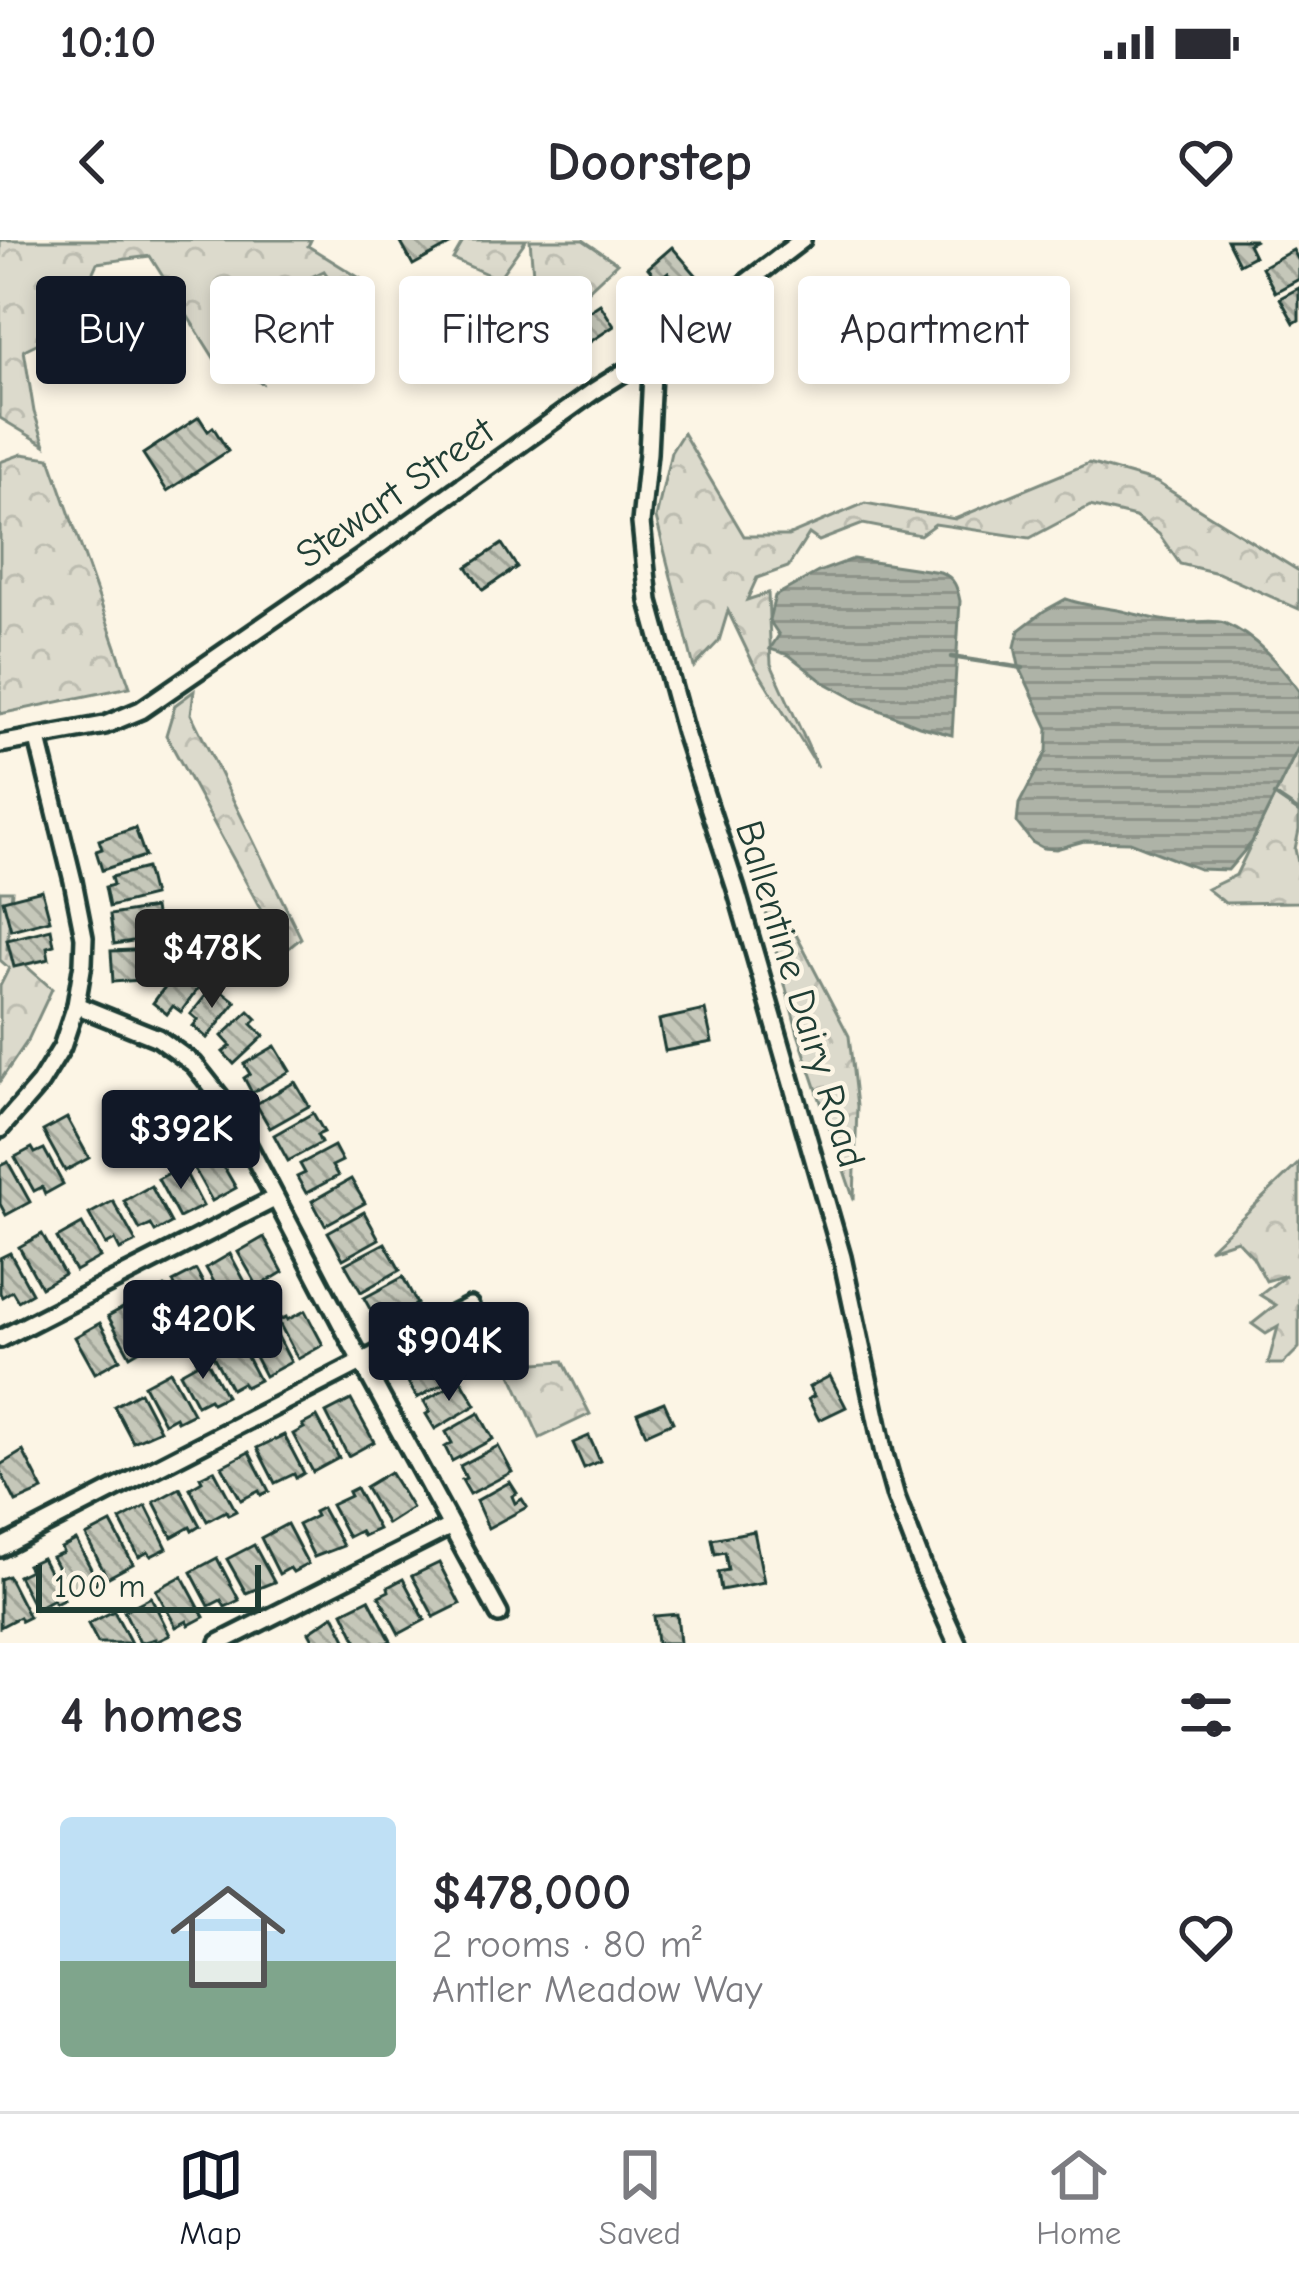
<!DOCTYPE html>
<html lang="en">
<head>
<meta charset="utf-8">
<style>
  :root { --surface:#fff; --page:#f7f7f7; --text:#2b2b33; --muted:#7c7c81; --line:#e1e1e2; --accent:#111827 }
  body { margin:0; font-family:"Comic Neue",sans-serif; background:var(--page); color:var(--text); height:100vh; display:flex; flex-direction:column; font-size:45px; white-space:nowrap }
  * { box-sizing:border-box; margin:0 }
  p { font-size:39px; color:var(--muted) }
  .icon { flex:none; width:66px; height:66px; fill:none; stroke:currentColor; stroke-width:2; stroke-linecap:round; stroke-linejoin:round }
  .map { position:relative; height:1403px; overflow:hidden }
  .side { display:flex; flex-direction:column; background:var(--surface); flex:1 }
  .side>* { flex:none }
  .hud { position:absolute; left:36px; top:36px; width:1227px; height:108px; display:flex; gap:24px }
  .scale { position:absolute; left:36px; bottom:30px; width:225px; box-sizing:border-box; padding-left:12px; border:6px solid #1f3d34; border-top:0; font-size:33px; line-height:42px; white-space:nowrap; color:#1f3d34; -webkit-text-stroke:9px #fcf5e5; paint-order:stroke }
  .price { position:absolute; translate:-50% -102px; padding:0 27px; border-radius:12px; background:var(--accent); color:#fff; font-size:39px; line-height:78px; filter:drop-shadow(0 3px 6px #0008) }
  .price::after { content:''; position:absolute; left:50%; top:72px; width:36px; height:27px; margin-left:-18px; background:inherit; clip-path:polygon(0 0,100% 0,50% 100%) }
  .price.on { background:#222; color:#fff }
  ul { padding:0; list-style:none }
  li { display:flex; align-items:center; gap:36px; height:300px; padding:0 60px }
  li span { display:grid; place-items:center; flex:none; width:336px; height:240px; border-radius:12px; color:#555 }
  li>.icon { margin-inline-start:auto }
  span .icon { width:144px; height:144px; fill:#fffc; stroke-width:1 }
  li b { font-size:51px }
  h2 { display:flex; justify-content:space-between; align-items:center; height:144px; padding:0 60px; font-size:51px }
  .pill { padding:0 42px; border-radius:12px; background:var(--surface); box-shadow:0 6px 18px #0003; font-size:42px; line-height:108px }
  .pill.on { background:var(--accent); color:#fff }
  .status { display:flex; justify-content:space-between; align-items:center; height:84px; padding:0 60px; background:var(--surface); direction:ltr }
  .status svg { height:33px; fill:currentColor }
  header { display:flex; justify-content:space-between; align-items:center; height:156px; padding:0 60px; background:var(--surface); font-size:54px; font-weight:800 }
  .tabs { display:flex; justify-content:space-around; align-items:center; height:168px; border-top:3px solid var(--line); background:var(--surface); font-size:33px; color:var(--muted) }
  .tabs a { display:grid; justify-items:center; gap:6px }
  .tabs .on { color:var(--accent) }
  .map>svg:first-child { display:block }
  .forest { fill:url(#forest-crowns); stroke:#7e8c80; stroke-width:3 }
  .water { fill:url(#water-rules); stroke:#758479; stroke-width:3 }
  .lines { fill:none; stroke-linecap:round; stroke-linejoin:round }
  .stream { stroke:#758479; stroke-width:4.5 }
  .building { fill:url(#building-back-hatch); stroke:#1f3d34; stroke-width:3 }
  .minor-casing { stroke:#1f3d34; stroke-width:24 }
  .minor { stroke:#fcf5e5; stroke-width:15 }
  .labels { text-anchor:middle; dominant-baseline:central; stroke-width:9; stroke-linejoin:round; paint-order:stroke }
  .street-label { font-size:39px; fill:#1f3d34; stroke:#fcf5e5 }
</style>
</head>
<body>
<div class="status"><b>10:10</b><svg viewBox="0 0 49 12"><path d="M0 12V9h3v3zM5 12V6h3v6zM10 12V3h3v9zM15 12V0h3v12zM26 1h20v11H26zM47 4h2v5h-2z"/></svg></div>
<header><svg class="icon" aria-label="back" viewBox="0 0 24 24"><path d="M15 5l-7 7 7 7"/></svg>Doorstep<svg class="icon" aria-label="heart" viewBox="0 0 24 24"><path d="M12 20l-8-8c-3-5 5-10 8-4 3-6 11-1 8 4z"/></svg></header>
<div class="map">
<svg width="1299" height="1403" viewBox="0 0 1299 1403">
  <defs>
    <pattern id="forest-crowns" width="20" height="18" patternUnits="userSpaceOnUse" patternTransform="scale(3)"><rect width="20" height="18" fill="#dcdacc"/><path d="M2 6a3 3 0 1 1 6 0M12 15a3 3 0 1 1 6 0" fill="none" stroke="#bcbcb0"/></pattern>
    <pattern id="water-rules" width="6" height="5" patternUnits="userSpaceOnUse" patternTransform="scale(3)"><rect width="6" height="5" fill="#aeb3a7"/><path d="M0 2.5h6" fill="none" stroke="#8d9389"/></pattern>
    <pattern id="building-back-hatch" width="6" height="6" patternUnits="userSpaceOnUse" patternTransform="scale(3)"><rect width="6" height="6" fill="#c5c7b9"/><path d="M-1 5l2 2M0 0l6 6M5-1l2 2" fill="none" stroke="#9fa397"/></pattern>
  </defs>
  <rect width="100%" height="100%" fill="#fcf5e5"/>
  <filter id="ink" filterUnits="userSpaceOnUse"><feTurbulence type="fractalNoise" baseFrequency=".00833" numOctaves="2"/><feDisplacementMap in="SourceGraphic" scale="24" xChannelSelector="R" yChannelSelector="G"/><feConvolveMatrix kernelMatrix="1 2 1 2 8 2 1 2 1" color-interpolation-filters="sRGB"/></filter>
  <g filter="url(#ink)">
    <!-- forest -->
    <g class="forest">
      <polygon points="0,0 311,0 308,6 366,42 356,77 324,31 241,71 262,143 219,126 150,16 97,23 67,89 24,110 34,172 45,205 0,178"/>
      <polygon points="464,0 526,0 498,39 453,19"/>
      <polygon points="530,0 583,0 617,23 567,70 534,45"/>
      <polygon points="683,193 744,296 788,296 865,263 955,279 1089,223 1156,242 1299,331 1299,369 1218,333 1180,324 1159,294 1135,277 1090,266 1030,298 935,284 920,295 863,284 819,301 809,294 788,327 757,338 747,360 768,353 771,424 818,528 753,423 728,371 719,401 694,427 656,278 671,212"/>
      <polygon points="22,214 50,218 130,447 0,474 0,222"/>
      <polygon points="194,451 191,474 301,698 284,712 166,495 175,465"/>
      <polygon points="1299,506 1299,590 1295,609 1299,627 1299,662 1225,663 1207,649 1236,635"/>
      <polygon points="758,642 774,669 792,687 849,796 857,866 854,960 798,794"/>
      <polygon points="0,651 12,651 7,709 52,749 28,800 0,841 0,746 9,728 0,720"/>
      <polygon points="1299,923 1299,1108 1283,1124 1268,1124 1278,1087 1266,1094 1252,1084 1276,1065 1260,1055 1286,1035 1266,1041 1253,1017 1237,1000 1209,1009"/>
      <polygon points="563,1121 590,1174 540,1198 507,1125"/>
    </g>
    <!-- water -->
    <g class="water">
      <path d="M 853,319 L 940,332 C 955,338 957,347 960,361 L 952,495 L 919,486 L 862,463 L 822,441 L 789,415 L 770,409 L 779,395 L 769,380 L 775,356 L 818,332 Z"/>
      <path d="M 1066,359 C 1085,366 1103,367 1122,371 C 1140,375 1159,381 1177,382 C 1192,384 1211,378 1224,383 C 1256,396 1280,425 1299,451 L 1299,506 L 1252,602 L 1228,630 L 1199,629 L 1130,602 L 1084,601 L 1056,609 L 1043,608 L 1032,602 L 1017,583 L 1019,564 L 1047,511 L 1048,488 L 1019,426 L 1015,407 L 1019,390 L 1044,371 Z"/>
    </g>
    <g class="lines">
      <!-- stream -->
      <g class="stream">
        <polyline points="951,417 1023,428"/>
        <polyline points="1274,555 1299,572"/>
      </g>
    </g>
    <!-- building -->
    <g class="building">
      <polygon points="408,0 452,0 453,3 413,25 401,3"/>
      <polygon points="1227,0 1256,0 1248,4 1254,16 1239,24"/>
      <polygon points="672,7 698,37 683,50 668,32 658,40 648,28"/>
      <polygon points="1293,10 1299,21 1299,39 1275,52 1262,27"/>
      <polygon points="1299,48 1299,80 1294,83 1280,58"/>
      <polygon points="600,64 614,86 590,102 576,80"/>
      <polygon points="199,177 208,191 213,187 228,211 167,251 143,214"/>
      <polygon points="502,304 517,327 483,350 467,327"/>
      <polygon points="135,588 145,616 102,630 96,611 102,609 99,600"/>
      <polygon points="146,628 153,656 109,667 105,647 113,645 111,637"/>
      <polygon points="42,650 50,680 11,690 3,660"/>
      <polygon points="154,668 157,689 150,690 151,698 114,704 110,675"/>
      <polygon points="51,689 54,705 47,707 49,719 14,727 7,700"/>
      <polygon points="153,709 155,739 113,742 111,711"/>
      <polygon points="181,725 203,742 181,772 173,766 167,774 153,763"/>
      <polygon points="214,745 236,762 207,798 193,786 198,780 191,774"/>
      <polygon points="705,770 712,802 665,811 659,780"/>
      <polygon points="249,771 257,779 252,784 264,796 234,824 223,812 231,806 222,796"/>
      <polygon points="275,806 290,831 252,853 244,838 250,834 244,824"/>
      <polygon points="295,842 309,866 270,888 256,864"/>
      <polygon points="313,873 324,892 317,895 321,903 288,921 274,895"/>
      <polygon points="67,878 89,918 65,931 43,891"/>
      <polygon points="334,906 342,921 332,926 338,936 306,953 297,937 305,933 300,924"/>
      <polygon points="32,908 35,913 44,909 63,944 45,954 42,947 34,951 15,917"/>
      <polygon points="213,908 236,948 212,961 190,921"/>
      <polygon points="8,922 30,962 6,975 0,964 0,926"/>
      <polygon points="182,926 203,966 179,978 158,939"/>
      <polygon points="351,939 365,963 325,985 312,961"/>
      <polygon points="151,946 171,983 155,992 151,985 140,990 124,961"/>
      <polygon points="113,961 136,1002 120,1010 115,1000 106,1005 89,974"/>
      <polygon points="364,972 379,999 343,1019 328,992"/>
      <polygon points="82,984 100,1017 75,1031 57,998"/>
      <polygon points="42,994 64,1034 41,1047 19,1007"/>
      <polygon points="264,997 283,1032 258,1047 238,1012"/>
      <polygon points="385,1003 400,1030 361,1052 345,1024"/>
      <polygon points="10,1013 32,1053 18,1061 12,1051 2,1057 0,1053 0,1018"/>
      <polygon points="230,1014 251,1053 228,1067 206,1028"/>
      <polygon points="196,1030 218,1070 195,1083 173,1042"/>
      <polygon points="403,1037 417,1064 379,1085 364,1058"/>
      <polygon points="165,1047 186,1084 160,1098 139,1061"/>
      <polygon points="130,1064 152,1103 130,1116 108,1076"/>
      <polygon points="305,1071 323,1105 298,1119 278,1081 286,1077 287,1080"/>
      <polygon points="270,1081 291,1122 265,1136 246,1099 255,1094 253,1090"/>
      <polygon points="100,1083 120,1119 95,1133 75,1097"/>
      <polygon points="237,1098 259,1140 245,1147 242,1143 231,1149 211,1112"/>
      <polygon points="442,1111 456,1137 417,1158 403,1133"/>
      <polygon points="204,1115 226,1156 212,1163 209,1159 197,1165 180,1133 198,1123 196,1119"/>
      <polygon points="170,1131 193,1173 177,1181 175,1177 164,1183 144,1145"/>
      <polygon points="830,1136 846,1167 819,1180 808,1159 814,1156 809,1147"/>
      <polygon points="461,1140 476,1165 435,1189 426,1174 430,1172 424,1161"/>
      <polygon points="140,1152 160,1190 133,1202 114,1166"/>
      <polygon points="351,1160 374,1202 348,1216 326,1173"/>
      <polygon points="664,1162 673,1182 646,1194 637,1173"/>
      <polygon points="479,1173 493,1199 452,1221 445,1207 452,1203 446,1192"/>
      <polygon points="317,1177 339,1218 313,1232 293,1194 304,1188 302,1185"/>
      <polygon points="284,1195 304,1233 296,1238 294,1234 275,1243 257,1208"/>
      <polygon points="589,1196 600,1221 584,1228 573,1203"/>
      <polygon points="498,1206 512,1232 470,1254 462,1240 466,1238 460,1226"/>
      <polygon points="23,1211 43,1250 16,1262 0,1231 0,1225"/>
      <polygon points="249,1212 269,1251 261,1255 259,1251 241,1260 222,1226"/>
      <polygon points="214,1230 236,1271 228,1275 226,1271 207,1281 190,1248 202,1241 200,1237"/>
      <polygon points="390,1232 412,1268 387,1284 365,1247"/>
      <polygon points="510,1242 517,1253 512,1256 515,1263 522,1259 527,1267 488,1288 476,1261"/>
      <polygon points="180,1248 200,1286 192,1291 190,1287 172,1297 154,1262"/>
      <polygon points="356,1248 378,1289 363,1296 360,1291 348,1297 331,1265 350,1256 348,1252"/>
      <polygon points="146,1266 167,1308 151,1316 148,1312 139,1317 120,1280"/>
      <polygon points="322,1268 343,1306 314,1317 298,1285 316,1276 314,1272"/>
      <polygon points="111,1283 133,1324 107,1338 86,1296"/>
      <polygon points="287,1284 308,1324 293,1332 290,1328 279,1334 261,1298"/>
      <polygon points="754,1291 764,1342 721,1350 718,1332 728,1330 725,1312 715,1314 712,1299"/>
      <polygon points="76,1300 98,1342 72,1355 52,1317 63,1312 61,1308"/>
      <polygon points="254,1305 274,1342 246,1353 227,1319"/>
      <polygon points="42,1318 63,1359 55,1363 53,1359 35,1369 18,1336 30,1330 27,1325"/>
      <polygon points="217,1318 239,1360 225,1367 221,1360 209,1366 191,1332"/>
      <polygon points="439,1323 460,1364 434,1377 412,1336"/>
      <polygon points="8,1336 29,1377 21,1381 19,1377 0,1387 0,1339"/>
      <polygon points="182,1336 204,1377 189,1385 187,1381 176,1387 156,1350"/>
      <polygon points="403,1339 425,1380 399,1394 379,1356 389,1351 388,1347"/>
      <polygon points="151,1357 170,1395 156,1402 155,1399 140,1403 124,1371"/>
      <polygon points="369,1359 391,1401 386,1403 358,1403 343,1372"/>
      <polygon points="114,1371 131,1403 98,1403 88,1384"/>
      <polygon points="677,1374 680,1403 657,1403 654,1376"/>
      <polygon points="334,1375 348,1403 315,1403 309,1392"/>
    </g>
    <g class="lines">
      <defs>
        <g id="minor">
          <polyline points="653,114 648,213 641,283 649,361 685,493 736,649 842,1017 884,1214 896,1257 926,1335 957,1403"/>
          <polyline points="0,504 105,485 141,470 361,318 594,151 653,114 802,0"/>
          <polyline points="76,765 158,798 194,824 228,867 351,1102 499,1374"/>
          <polyline points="0,889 40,843 62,807 76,765 83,723 84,697 73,641 38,499"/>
          <polyline points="0,1099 274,959"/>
          <polyline points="0,1308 470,1066"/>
          <polyline points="219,1403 451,1286"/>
        </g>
      </defs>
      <!-- minor casing -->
      <use href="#minor" class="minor-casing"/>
      <!-- minor -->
      <use href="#minor" class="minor"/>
    </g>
  </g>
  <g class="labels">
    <!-- street labels -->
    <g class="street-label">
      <text transform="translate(395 253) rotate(-35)">Stewart Street</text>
      <text transform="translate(800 754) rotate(73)">Ballentine Dairy Road</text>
    </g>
  </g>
</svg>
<div class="scale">100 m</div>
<b class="price on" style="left:212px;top:771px">$478K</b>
<b class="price" style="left:181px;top:952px">$392K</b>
<b class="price" style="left:203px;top:1142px">$420K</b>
<b class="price" style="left:449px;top:1164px">$904K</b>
<div class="hud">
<a class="pill on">Buy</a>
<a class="pill">Rent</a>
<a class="pill">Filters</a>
<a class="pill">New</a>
<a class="pill">Apartment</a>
</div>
</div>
<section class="side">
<h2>4 homes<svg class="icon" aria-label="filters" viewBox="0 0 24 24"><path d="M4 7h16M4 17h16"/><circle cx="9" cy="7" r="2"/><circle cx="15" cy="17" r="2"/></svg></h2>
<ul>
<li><span style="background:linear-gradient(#bfe0f5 60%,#7fa58c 0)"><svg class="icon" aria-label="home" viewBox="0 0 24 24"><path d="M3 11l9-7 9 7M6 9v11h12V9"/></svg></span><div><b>$478,000</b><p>2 rooms · 80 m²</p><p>Antler Meadow Way</p></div><svg class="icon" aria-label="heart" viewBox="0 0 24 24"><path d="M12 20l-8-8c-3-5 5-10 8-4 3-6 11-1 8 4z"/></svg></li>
</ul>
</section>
<nav class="tabs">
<a class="on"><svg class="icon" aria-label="map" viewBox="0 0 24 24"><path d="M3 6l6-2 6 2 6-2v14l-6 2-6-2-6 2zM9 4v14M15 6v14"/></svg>Map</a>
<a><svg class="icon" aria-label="saved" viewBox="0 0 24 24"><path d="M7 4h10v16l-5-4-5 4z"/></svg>Saved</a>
<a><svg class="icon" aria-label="home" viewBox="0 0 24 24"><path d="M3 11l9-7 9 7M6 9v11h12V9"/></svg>Home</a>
</nav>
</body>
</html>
